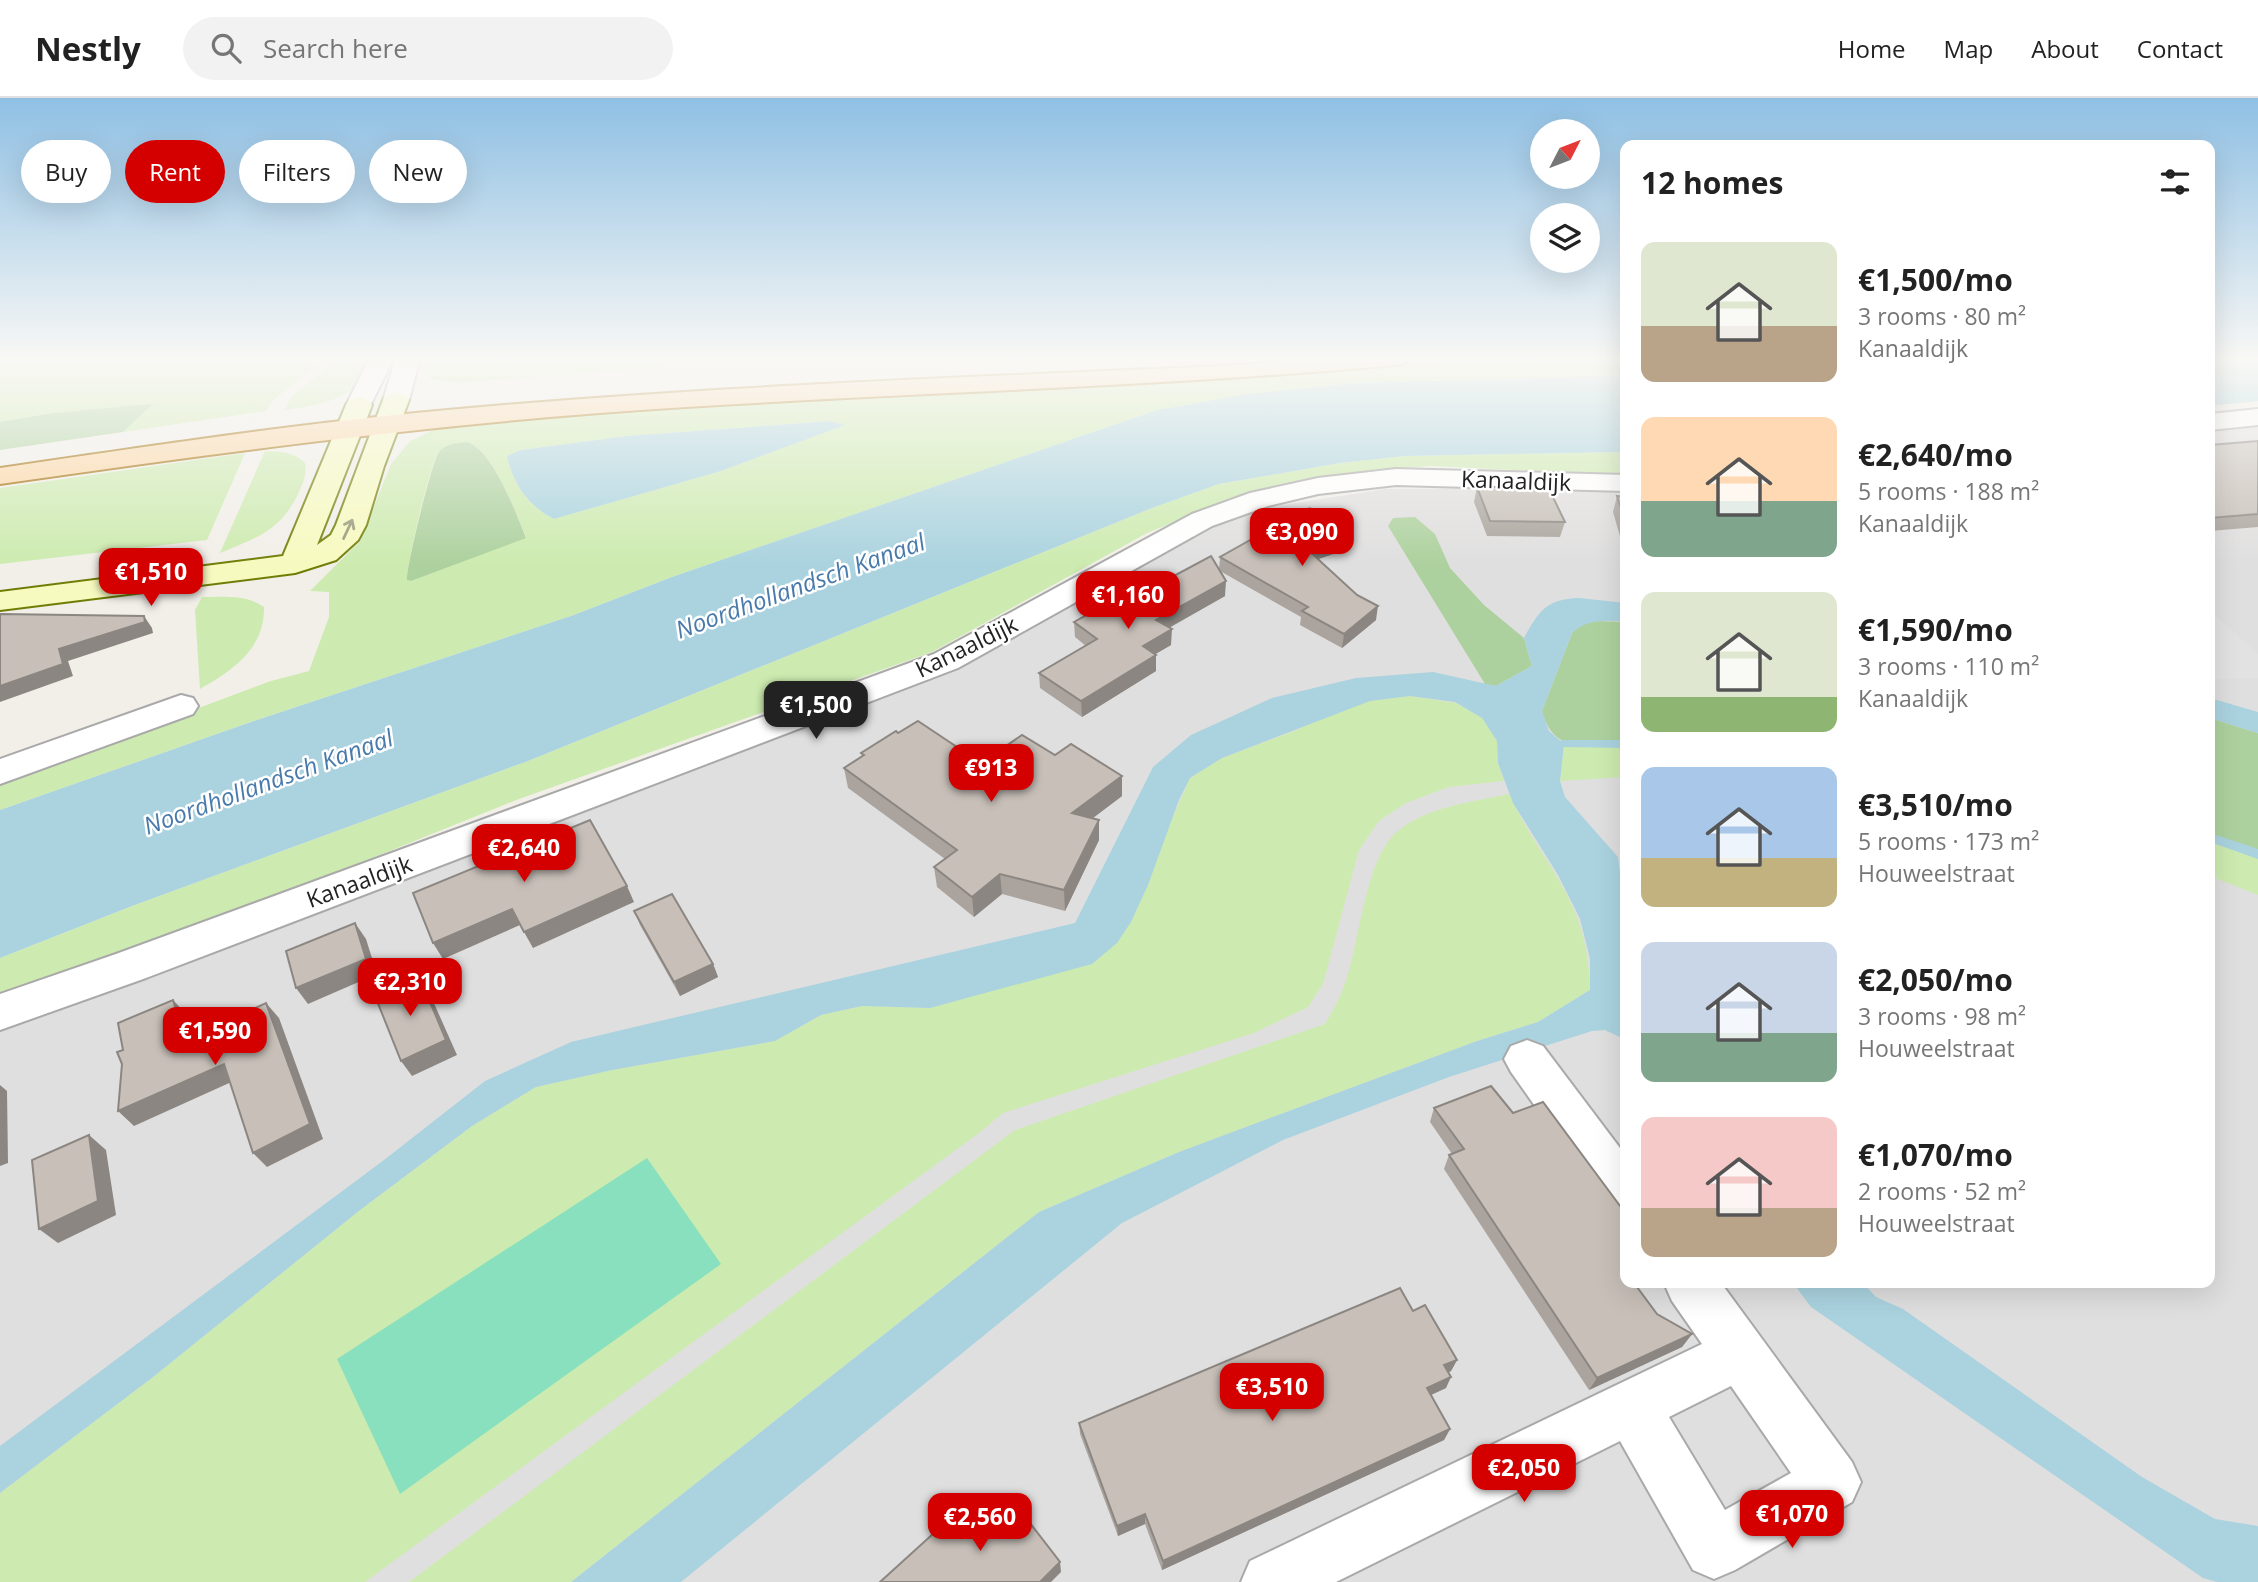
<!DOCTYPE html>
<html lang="en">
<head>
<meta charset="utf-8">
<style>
  :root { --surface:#fff; --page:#f2f2f2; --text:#222; --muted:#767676; --line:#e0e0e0; --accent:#d40000 }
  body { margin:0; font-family:"Open Sans",sans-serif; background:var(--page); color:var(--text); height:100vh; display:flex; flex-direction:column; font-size:26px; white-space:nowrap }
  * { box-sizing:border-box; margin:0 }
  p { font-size:23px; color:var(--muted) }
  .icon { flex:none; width:38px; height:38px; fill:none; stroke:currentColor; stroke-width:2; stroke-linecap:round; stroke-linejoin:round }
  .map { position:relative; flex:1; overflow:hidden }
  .details { position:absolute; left:1620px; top:42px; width:595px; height:1148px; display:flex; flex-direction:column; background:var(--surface); border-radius:14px; box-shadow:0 7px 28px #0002 }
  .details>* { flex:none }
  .banner { position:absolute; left:21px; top:42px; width:665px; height:63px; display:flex; gap:14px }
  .needle { width:46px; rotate:48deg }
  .tools { position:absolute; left:1530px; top:21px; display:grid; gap:14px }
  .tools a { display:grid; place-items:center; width:70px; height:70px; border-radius:50%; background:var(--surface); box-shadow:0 7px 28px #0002; font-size:35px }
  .price { position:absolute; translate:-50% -60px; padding:0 16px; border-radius:14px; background:var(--accent); color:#fff; font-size:23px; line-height:46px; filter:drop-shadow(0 2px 4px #0008) }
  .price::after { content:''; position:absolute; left:50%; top:42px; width:21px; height:16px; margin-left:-10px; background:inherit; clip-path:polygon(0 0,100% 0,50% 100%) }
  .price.current { background:#222; color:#fff }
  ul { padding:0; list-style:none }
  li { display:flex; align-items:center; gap:21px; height:175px; padding:0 21px }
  li span { display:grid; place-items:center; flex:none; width:196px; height:140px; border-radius:14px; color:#555 }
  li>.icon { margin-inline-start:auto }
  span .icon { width:84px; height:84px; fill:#fffc; stroke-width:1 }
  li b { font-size:30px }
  h2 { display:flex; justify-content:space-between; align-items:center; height:84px; padding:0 21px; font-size:30px }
  .chip { padding:0 24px; border-radius:32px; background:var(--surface); box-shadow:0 7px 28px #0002; font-size:24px; line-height:63px }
  .chip.current { background:var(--accent); color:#fff }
  header { display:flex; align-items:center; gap:42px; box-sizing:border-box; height:98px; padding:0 35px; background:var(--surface); border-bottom:2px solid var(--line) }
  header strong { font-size:33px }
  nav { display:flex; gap:38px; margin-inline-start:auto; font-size:24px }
  .search { width:490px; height:63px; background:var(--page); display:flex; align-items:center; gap:18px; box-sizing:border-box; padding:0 24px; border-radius:38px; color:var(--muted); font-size:26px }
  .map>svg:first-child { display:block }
  .residential { fill:#e0dfdf }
  .grass { fill:#cdebb0; fill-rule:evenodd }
  .forest { fill:#add19e }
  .pitch { fill:#88e0be }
  .parking { fill:#e2e2e2 }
  .water { fill:#aad3df }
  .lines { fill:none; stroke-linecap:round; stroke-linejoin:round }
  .stream { fill:#aad3df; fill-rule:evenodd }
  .minor-casing { stroke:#a9a9a9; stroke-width:4 }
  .tertiary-casing { stroke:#a9a9a9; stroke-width:4 }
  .secondary-casing { stroke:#707d05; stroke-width:4 }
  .primary-casing { stroke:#a06b00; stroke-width:4 }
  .minor { fill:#fff; fill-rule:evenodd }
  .tertiary { fill:#fff; fill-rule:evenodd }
  .secondary { fill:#f7fabf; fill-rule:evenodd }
  .primary { fill:#fcd6a4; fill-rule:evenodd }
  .wall { fill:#aba49e }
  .shaded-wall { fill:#8b8681 }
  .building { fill:#c7bfb8; stroke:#8b8681; stroke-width:2 }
  .oneway { stroke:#979978 }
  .labels { text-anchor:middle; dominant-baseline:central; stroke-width:5; stroke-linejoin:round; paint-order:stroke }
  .street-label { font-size:23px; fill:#222; stroke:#fff }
  .water-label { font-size:24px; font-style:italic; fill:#4a7aab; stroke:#fff }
</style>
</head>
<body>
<header>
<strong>Nestly</strong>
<div class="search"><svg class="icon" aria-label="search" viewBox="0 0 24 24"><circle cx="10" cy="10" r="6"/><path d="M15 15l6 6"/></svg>Search here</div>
<nav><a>Home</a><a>Map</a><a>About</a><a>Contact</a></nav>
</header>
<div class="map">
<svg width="2258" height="1484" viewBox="0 0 2258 1484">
  <rect width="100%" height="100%" fill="#f2efe9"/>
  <!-- residential -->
  <polygon class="residential" points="2258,325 2258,1484 0,1484 0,921 783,638 1226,416 1385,391 1626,389 1626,1185 2210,1185 2210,332"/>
  <!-- grass -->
  <g class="grass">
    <polygon points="0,260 327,260 273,302 266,313 123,334 152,307 0,341"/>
    <path d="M 341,260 L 372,260 C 368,267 365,279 359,285 C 342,304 308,309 284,312 L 293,297 Z"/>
    <path d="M 418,260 L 780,260 L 460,285 C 441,284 418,283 418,260 Z"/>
    <path d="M 1481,260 L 1626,260 L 1626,278 L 1353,285 L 1248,296 L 1157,312 L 672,479 L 571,518 L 251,624 L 0,712 L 0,684 L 271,583 L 309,573 L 329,519 L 329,494 L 310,493 L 360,443 L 391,366 L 410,343 L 439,329 L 658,306 ZM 830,323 L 844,327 L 721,373 L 554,421 C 529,409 513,386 508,358 L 521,352 L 627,338 ZM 467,344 C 493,352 516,415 526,439 L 411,483 L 407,482 C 406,469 430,366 438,356 C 445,347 457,345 467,344 Z"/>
    <path d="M 265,353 C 281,354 293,353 305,365 C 307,374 304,383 300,392 C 282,432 259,439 220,455 Z"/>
    <polygon points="1626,354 1626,377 1431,368 1372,372 1315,379 1219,406 1147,435 932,554 519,701 350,769 0,899 0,860 132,808 528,663 1152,410 1219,386 1340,365 1405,358"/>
    <polygon points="245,355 207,442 0,466 0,390"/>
    <path d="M 202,499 C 222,499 247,496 264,509 C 265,551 232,573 200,591 L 195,512 Z"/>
    <polygon points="1410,598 1456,605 1482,620 1497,643 1498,665 1504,683 1449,689 1406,705 1379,723 1359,752 1323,886 1308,909 1254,935 1003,1015 979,1035 365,1484 0,1484 0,1395 153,1279 360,1112 472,1028 536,989 612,972 775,943 821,917 862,908 930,910 1148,787 1162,744 1190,680 1222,660 1297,632 1326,617 1370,603"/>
    <polygon points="1564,646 1626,646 1626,679 1560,683"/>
    <path d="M 1509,696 C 1544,771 1589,801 1590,892 L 1538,924 L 1477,943 L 1179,1054 L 1039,1114 L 571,1484 L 409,1484 L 1015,1032 L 1325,926 C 1331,915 1338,905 1342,893 C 1360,852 1363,761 1398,733 C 1428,708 1473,704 1509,696 Z"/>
    <polygon points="2210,739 2258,756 2258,797 2210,778"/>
  </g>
  <!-- forest -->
  <g class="forest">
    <polygon points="153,306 123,334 0,352 0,324 53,315"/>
    <path d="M 467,344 C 493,352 516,415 526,440 L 411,483 L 407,482 C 406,470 431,367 438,356 C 443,346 458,345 467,344 Z"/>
    <polygon points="1415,419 1435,436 1450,470 1484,507 1524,540 1532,568 1496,588 1485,586 1388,428 1393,420"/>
    <path d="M 1596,523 L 1626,524 L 1626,646 C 1587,646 1554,658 1542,613 L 1572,535 L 1581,527 Z"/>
    <polygon points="2210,620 2258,635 2258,756 2210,739"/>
  </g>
  <!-- pitch -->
  <polygon class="pitch" points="647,1060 721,1166 400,1396 337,1261"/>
  <!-- parking -->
  <polygon class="parking" points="2210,512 2258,556 2258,580 2210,581"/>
  <!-- water -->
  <g class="water">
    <polygon points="2210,260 2258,260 2258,303 2210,308"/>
    <polygon points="1626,278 1626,354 1405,358 1340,365 1219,386 1152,410 528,663 132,808 0,860 0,712 251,624 571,518 672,479 1157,312 1248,296 1353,285"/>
    <path d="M 830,323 L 845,327 L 721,373 L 554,421 C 529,409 513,386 507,358 L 521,352 L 627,338 Z"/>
    <path d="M 1579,500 L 1626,505 L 1626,524 C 1607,522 1587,521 1572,535 L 1542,613 L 1549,633 L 1564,646 L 1560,683 L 1565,699 L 1618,759 L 1626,821 L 1626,942 L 1605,932 L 1592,933 L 1449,979 L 1283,1042 L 1122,1125 L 681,1484 L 571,1484 L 1039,1114 L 1179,1054 L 1477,943 L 1538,924 L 1590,892 L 1590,861 L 1580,821 L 1558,777 L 1513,705 L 1498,665 L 1497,643 L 1482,620 L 1455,604 L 1410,598 L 1370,603 L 1222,660 L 1190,680 L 1179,702 L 1148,787 L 1131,824 L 1117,845 L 1092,866 L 930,910 L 862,908 L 821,917 L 775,943 L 612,972 L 536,989 L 472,1028 L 360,1112 L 153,1279 L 0,1395 L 0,1348 L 384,1062 L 485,983 L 571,944 L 1075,825 L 1153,669 L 1191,637 L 1272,600 L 1356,580 L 1433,574 L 1496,588 L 1532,568 L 1524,540 C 1539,513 1546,501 1579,500 Z"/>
    <polygon points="2210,600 2258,614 2258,635 2210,620"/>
    <polygon points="1793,1185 1863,1185 1876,1199 1903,1211 2142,1379 2215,1421 2258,1428 2258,1484 2217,1484 2203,1480 1811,1209"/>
  </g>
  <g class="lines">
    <!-- stream -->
    <g class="stream">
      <polygon points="1564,642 1626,642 1626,650 1560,649 1558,646 1560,643"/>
      <polygon points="2210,735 2258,751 2258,761 2210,744"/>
    </g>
    <defs>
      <g id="minor">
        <polygon points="181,597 193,600 198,608 193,616 0,686 0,661"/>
        <polygon points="1527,942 1543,948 1626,1058 1626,1119 1609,1113 1511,974 1504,961 1511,948"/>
        <path d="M 1664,1185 L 1721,1185 L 1852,1364 L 1861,1384 L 1852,1404 L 1735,1472 L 1714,1481 L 1693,1472 L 1620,1343 L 1336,1484 L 1241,1484 L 1250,1463 L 1702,1246 L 1672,1203 ZM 1731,1288 L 1791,1375 L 1725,1412 L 1669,1319 Z"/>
      </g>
      <g id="tertiary">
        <polygon points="370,260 394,260 368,312 359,315 350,312 346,307"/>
        <polygon points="396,260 420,260 409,302 405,307 396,310 387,307 383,302"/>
        <polygon points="2258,311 2258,327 2210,332 2210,316"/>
        <polygon points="1396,371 1626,377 1626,393 1396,387 1318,396 1268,408 1212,428 958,570 146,880 0,932 0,896 116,856 934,556 1192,416 1250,395 1318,380"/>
      </g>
      <polygon id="secondary" points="396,294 405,297 409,302 384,368 366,427 358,442 336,462 295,475 0,512 0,494 283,458 346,307 350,302 359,299 368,302 372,307 317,447 331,437 336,427 383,302 387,297"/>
      <path id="primary" d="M 1319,260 L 1408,260 L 1405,265 L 1396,267 C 1159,289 923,294 686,309 C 456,323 228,353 0,386 L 0,370 C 128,351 256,332 385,318 C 670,289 956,280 1242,267 Z"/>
    </defs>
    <!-- minor casing -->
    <use href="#minor" class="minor-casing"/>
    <!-- tertiary casing -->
    <use href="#tertiary" class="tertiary-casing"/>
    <!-- secondary casing -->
    <use href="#secondary" class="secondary-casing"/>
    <!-- primary casing -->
    <use href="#primary" class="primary-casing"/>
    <!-- minor -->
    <use href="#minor" class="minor"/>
    <!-- tertiary -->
    <use href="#tertiary" class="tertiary"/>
    <!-- secondary -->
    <use href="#secondary" class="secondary"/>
    <!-- primary -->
    <use href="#primary" class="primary"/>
  </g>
  <!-- wall -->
  <g class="wall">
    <polygon points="2258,343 2258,429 2210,433 2210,347"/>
    <polygon points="1477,389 1565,424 1560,439 1487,438 1474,404"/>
    <polygon points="1617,398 1626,399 1626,459 1613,414"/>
    <polygon points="1258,425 1342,453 1318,461 1376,522 1342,550 1300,527 1301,519 1220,473 1225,498 1169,530 1171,547 1155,556 1156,573 1082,619 1040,590 1039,575 1086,548 1075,539 1074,524 1219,471 1220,459 1257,438"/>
    <polygon points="898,635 981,665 1055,657 1122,678 1122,698 1093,720 1099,742 1065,813 1002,796 974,819 937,789 934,769 945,761 848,690 844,670 862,658 861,655"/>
    <polygon points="634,813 713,866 718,879 680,898 640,827"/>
    <polygon points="1434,1010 1626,1185 1642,1185 1636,1187 1657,1216 1692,1236 1682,1249 1589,1292 1444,1071 1449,1057 1452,1056 1430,1024"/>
    <polygon points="1457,1262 1451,1273 1449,1274 1446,1290 1431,1297 1450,1331 1444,1342 1162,1472 1145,1426 1118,1438 1080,1336 1079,1325"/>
  </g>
  <!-- shaded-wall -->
  <g class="shaded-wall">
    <polygon points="1344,440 1342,453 1307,465 1308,452"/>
    <polygon points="1226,483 1225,498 1156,537 1156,522"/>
    <polygon points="1378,508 1376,522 1342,550 1344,536"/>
    <polygon points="144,518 152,530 153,535 68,563 73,578 0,604 0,588 59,551"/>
    <polygon points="1172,531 1171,547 1142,564 1143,548"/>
    <polygon points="1156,557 1156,573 1082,619 1081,603"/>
    <polygon points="1122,678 1122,698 1073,735 1072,715"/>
    <polygon points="1099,722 1099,742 1065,813 1064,792"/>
    <polygon points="1000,776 1002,796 974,819 972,799"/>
    <polygon points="627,788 634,804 533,850 524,834"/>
    <polygon points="512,811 520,827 443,861 433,845"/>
    <polygon points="355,825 366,841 377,876 308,906 296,890"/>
    <polygon points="713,866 718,879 680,898 674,884"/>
    <polygon points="419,878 429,894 457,957 412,978 401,963"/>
    <polygon points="173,902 188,918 199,957 185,942"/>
    <polygon points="266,905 279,920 323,1041 267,1069 253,1055"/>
    <polygon points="224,966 238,981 134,1028 118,1013"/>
    <polygon points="0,987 7,993 8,1065 0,1068"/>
    <polygon points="89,1037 106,1052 116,1117 58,1145 39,1131"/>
    <polygon points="1692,1236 1682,1249 1589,1292 1597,1280"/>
    <polygon points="1457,1262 1451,1273 1439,1279 1444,1267"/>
    <polygon points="1451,1279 1446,1290 1422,1301 1427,1290"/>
    <polygon points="1450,1331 1444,1342 1162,1472 1163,1463"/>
    <polygon points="1145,1416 1145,1426 1118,1438 1117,1428"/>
    <polygon points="1060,1464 1061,1474 1051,1484 1040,1484"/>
  </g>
  <!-- building -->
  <g class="building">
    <polygon points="2258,343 2258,416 2210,420 2210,347"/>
    <polygon points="1477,389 1548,389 1565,424 1490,423"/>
    <polygon points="1617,398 1626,399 1626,426"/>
    <polygon points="1310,410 1344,440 1308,452 1357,497 1378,508 1344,536 1302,513 1308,509 1220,459 1266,433 1258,425"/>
    <polygon points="1211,458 1226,483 1156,522 1172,531 1143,548 1156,557 1081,603 1039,575 1097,541 1074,524 1119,499 1127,503"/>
    <polygon points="0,516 144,518 145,524 59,551 63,566 0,588"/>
    <polygon points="918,623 981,665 1022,637 1055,657 1071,646 1122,678 1072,715 1099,722 1064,792 1000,776 972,799 934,769 957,752 844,670 864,657 861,655 896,633 898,635"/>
    <polygon points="590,722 627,788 524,834 512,811 433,845 413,795"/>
    <polygon points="672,796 713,866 674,884 634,813"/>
    <polygon points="355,825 366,861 296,890 286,853"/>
    <polygon points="419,878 446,942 401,963 375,898"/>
    <polygon points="173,902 185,942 266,905 310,1026 253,1055 224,966 118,1013 122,966 117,954 123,952 118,925"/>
    <polygon points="1491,988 1513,1015 1543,1004 1626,1116 1626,1185 1634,1185 1657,1216 1692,1236 1597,1280 1449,1057 1464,1051 1434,1010"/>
    <polygon points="89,1037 98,1103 39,1131 32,1062"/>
    <polygon points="1400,1190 1413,1213 1425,1207 1457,1262 1444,1267 1451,1279 1427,1290 1450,1331 1163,1463 1145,1416 1117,1428 1079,1325"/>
    <polygon points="1010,1399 1060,1464 1040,1484 880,1484 956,1415 971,1436"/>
  </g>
  <!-- one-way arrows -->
  <defs><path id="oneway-shaft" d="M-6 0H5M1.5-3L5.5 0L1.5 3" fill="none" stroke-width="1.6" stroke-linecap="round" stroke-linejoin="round" transform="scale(1.75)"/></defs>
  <use class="oneway" href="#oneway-shaft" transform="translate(348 431) rotate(-65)"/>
  <!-- sky -->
  <linearGradient id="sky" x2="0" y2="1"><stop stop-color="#8fc0e4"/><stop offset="0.56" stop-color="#f9f8f5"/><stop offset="1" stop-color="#f9f8f5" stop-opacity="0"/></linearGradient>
  <rect width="2258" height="467" fill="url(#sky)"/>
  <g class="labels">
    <!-- street labels -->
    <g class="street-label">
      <text transform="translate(1516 382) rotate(2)">Kanaaldijk</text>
      <text transform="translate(966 548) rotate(-26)">Kanaaldijk</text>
      <text transform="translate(359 783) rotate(-20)">Kanaaldijk</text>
    </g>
    <!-- water labels -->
    <g class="water-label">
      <text transform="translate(800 487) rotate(-20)">Noordhollandsch Kanaal</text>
      <text transform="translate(268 683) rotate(-20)">Noordhollandsch Kanaal</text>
    </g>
  </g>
</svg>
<div class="tools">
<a><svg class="needle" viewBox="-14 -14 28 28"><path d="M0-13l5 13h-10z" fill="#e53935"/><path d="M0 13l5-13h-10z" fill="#767676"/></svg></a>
<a><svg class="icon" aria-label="layers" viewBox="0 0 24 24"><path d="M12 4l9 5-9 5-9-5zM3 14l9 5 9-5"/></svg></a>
</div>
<b class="price" style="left:1302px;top:470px">€3,090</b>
<b class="price" style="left:151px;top:510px">€1,510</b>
<b class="price" style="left:1128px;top:533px">€1,160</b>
<b class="price current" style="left:816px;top:643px">€1,500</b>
<b class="price" style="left:991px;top:706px">€913</b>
<b class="price" style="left:524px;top:786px">€2,640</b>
<b class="price" style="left:410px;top:920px">€2,310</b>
<b class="price" style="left:215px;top:969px">€1,590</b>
<b class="price" style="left:1272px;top:1325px">€3,510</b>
<b class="price" style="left:1524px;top:1406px">€2,050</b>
<b class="price" style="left:1792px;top:1452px">€1,070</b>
<b class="price" style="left:980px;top:1455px">€2,560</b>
<div class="banner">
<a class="chip">Buy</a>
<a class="chip current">Rent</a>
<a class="chip">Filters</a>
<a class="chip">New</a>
</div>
<section class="details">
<h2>12 homes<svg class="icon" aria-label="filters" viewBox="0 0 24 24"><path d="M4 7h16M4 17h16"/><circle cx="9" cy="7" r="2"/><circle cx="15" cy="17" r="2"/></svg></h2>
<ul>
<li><span style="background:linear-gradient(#dfe7d0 60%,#b9a48a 0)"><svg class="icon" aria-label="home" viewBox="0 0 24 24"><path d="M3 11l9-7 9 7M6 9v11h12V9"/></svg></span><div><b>€1,500/mo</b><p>3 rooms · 80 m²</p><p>Kanaaldijk</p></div></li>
<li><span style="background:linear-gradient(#ffd9b3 60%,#7fa58c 0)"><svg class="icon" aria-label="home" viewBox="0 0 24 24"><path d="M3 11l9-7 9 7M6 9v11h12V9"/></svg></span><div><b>€2,640/mo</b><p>5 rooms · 188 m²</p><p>Kanaaldijk</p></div></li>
<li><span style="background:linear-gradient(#dfe7d0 75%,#8fb573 0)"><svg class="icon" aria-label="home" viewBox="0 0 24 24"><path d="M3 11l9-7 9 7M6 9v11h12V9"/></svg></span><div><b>€1,590/mo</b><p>3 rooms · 110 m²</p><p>Kanaaldijk</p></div></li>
<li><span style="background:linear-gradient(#a9c7e8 65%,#c2b280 0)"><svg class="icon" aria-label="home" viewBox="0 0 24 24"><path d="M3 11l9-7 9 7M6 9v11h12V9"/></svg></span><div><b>€3,510/mo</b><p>5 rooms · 173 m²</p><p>Houweelstraat</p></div></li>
<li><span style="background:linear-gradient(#c9d6e8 65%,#7fa58c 0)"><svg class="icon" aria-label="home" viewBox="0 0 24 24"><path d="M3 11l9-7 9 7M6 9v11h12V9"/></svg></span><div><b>€2,050/mo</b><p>3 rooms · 98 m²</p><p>Houweelstraat</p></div></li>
<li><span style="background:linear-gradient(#f6c9c9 65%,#b9a48a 0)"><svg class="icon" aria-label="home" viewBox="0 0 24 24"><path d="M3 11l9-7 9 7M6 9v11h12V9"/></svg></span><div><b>€1,070/mo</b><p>2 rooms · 52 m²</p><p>Houweelstraat</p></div></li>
</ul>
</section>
</div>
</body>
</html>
